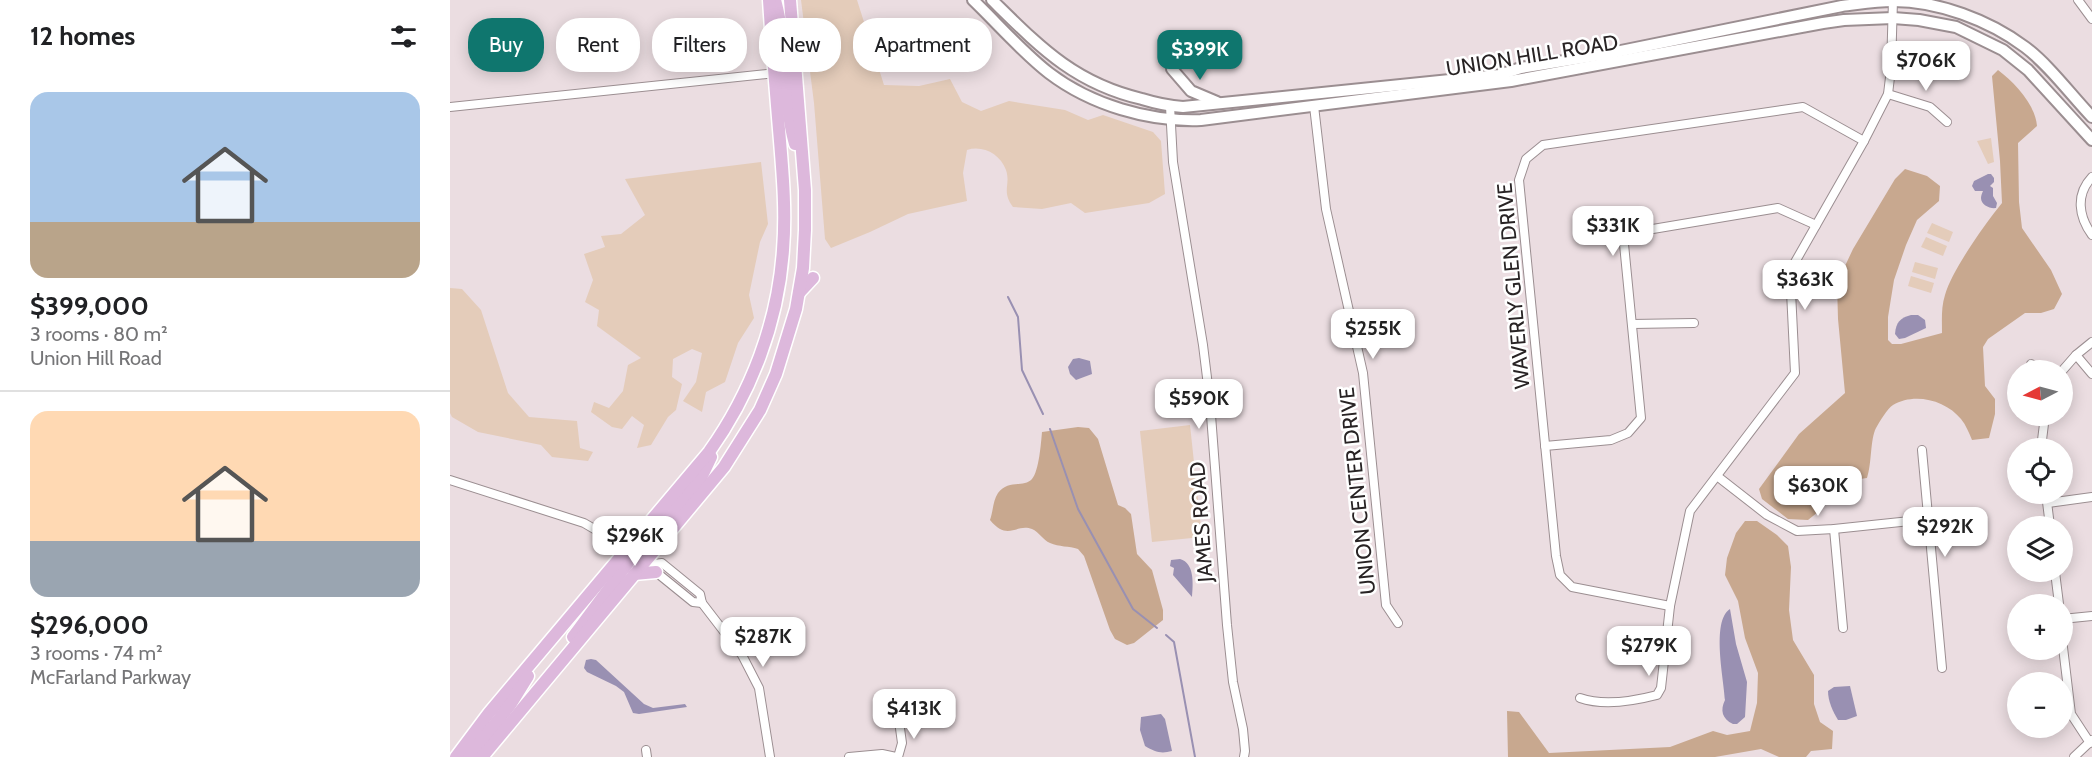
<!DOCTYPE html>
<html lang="en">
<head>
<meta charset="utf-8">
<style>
  :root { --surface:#fff; --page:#f6f6f6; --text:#202124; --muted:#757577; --line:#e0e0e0; --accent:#0f766e }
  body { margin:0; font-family:Cabin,sans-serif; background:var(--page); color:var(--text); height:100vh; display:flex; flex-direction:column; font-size:22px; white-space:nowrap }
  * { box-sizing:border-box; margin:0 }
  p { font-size:20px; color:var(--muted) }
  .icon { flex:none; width:33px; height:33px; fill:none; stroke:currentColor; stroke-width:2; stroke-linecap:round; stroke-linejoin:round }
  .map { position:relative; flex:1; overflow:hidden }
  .panel { display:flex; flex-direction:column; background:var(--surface); width:450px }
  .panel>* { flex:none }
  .banner { position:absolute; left:18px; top:18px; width:570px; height:54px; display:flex; gap:12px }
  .needle { width:39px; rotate:264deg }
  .buttons { position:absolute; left:1557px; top:360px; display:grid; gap:12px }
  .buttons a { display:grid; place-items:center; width:66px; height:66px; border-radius:50%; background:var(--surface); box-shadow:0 3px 15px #0003; font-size:30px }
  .price { position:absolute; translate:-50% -51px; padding:0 14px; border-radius:12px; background:#fff; color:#222; font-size:20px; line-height:39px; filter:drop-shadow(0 2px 3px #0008) }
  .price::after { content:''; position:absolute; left:50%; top:36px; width:18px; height:14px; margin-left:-9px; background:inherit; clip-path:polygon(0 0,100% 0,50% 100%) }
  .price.current { background:var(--accent); color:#fff }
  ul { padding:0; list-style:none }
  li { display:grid; align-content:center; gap:12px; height:318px; padding:0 30px }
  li+li { border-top:2px solid var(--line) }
  li span { display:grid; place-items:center; height:186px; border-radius:18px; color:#555 }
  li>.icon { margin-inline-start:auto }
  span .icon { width:108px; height:108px; fill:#fffc; stroke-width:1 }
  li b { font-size:26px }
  h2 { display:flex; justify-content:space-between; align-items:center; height:72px; padding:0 30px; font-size:26px }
  .tag { padding:0 21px; border-radius:24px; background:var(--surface); box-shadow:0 3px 15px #0003; font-size:21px; line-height:54px }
  .tag.current { background:var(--accent); color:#fff }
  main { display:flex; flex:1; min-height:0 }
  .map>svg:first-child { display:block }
  .green { fill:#e4ccba }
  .forest { fill:#c8a88f }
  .water { fill:#9990b2 }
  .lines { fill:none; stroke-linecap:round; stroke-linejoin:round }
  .stream { stroke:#9990b2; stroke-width:2 }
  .street-casing { stroke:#9b8e91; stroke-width:10 }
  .secondary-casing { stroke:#9b8e91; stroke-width:14 }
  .primary-casing { stroke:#fff; stroke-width:15 }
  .street { stroke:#fff; stroke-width:8 }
  .secondary { stroke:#fff; stroke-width:10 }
  .primary { stroke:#ddb8dc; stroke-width:12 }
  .labels { text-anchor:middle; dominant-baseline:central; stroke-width:5; stroke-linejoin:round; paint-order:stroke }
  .street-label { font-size:21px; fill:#282324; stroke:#fff }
</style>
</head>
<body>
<main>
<section class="panel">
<h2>12 homes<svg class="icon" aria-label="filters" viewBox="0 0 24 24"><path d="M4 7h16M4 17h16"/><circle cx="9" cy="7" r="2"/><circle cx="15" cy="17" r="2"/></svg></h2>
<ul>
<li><span style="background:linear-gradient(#a9c7e8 70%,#b9a48a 0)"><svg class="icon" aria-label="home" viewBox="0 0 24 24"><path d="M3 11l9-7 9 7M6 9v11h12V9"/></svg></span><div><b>$399,000</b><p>3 rooms · 80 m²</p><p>Union Hill Road</p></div></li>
<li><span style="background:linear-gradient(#ffd9b3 70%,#9aa5b1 0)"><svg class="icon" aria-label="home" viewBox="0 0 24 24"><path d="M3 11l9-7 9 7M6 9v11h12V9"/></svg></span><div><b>$296,000</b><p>3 rooms · 74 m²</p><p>McFarland Parkway</p></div></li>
</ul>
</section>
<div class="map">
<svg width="1642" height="757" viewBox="0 0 1642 757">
  <rect width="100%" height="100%" fill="#ebdde1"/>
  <!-- green -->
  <g class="green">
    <path d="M 351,0 L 407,0 L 434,85 L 469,86 L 500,79 L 512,102 L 531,111 L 559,101 L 615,110 L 638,120 L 653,115 L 703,132 L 711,141 L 715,194 L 699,203 L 635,213 L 621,203 L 592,209 L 563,207 C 551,191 561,185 556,170 C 550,154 533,145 517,150 L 513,173 L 517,201 L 458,214 L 420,232 L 381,248 L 375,239 L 364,103 Z"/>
    <polygon points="1541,138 1544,162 1538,164 1527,141"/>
    <polygon points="311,162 318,224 310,242 299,295 304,318 288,343 275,382 256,392 252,412 233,401 246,382 252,353 242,349 223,359 222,377 232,384 226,410 218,417 201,445 187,448 194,425 182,416 172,429 162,427 141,412 144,402 159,408 173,391 178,365 191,358 147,326 149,310 135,302 143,280 134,254 155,247 151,236 171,234 195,215 175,179"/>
    <polygon points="1482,223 1503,232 1499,242 1477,233"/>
    <polygon points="1476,237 1497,246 1493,256 1471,247"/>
    <polygon points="1465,262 1488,268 1485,279 1462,272"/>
    <polygon points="1461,276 1484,283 1481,293 1458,286"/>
    <polygon points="0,288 12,289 31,310 58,393 79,417 127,421 130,448 143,452 138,461 102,457 91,445 28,432 2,417 0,413"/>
    <polygon points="740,425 752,537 702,542 690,431"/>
  </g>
  <!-- forest -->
  <g class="forest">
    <path d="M 1548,70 C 1565,83 1585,104 1587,126 L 1568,143 L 1569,202 L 1572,228 L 1601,270 L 1612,294 L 1604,309 L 1591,313 L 1575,313 L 1538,339 L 1533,347 L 1535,386 L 1545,399 L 1545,414 L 1539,438 L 1522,440 C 1519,433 1516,425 1511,419 C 1496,400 1464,392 1443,405 C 1437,409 1430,421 1426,428 C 1420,440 1422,463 1417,478 L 1381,483 L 1371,489 L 1368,512 L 1358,520 L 1338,519 L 1312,499 L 1309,489 L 1349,434 L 1395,393 L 1388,319 L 1387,283 L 1403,249 L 1445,179 L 1455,169 L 1477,176 L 1490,186 L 1489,201 L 1467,220 L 1456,245 L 1444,280 L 1438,317 L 1438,340 L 1442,344 L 1451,344 L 1492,333 C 1492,321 1491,307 1495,295 C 1502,270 1535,224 1552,203 L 1550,161 L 1542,76 Z"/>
    <path d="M 628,427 L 639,428 L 648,439 L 668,505 L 675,508 L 681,514 L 687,554 L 702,570 L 713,610 L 713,620 L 684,643 L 677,645 L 665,639 L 660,630 L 634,556 L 628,549 C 619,546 609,547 600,543 C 593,540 589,532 582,529 C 566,523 558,542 540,520 C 543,512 543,500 548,493 C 558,479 574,488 582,479 C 589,471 591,443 592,432 Z"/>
    <polygon points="1295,521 1307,521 1327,535 1338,546 1341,567 1339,610 1343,640 1364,675 1364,704 1370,722 1383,731 1382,749 1361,751 1356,757 1329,757 1311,749 1265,757 1058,757 1057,711 1069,712 1099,753 1220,747 1263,731 1277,735 1300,731 1307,703 1308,673 1295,638 1288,601 1275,575 1277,558 1286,533"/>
  </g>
  <!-- water -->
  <g class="water">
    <path d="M 1538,174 L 1541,174 L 1544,178 L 1544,182 L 1540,186 L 1543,188 L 1543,196 L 1547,203 L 1546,208 C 1540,209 1531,205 1531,198 C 1531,196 1532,193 1533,191 L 1525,191 L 1522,186 L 1524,181 Z"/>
    <path d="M 1461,315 L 1468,315 L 1475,320 L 1476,328 L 1455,338 L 1449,339 L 1445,334 C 1446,322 1450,318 1461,315 Z"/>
    <polygon points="629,358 640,361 642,374 626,380 620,374 618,367 623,359"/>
    <path d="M 730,559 C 745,563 743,585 742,597 L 723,575 L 724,568 L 720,566 L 721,560 Z"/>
    <path d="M 1280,609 L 1286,644 L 1297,682 L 1295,717 L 1287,724 L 1283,724 C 1272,719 1270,710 1275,700 C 1274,679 1261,621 1280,609 Z"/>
    <polygon points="141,659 146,660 194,704 203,708 235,704 237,707 189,714 183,713 174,692 166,686 137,672 134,668 136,660"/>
    <path d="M 1400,686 L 1407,716 L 1396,720 L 1388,720 C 1383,712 1378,701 1378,691 L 1384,687 Z"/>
    <path d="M 711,714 L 715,719 L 722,751 C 711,754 705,752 695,746 L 690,730 L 691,717 Z"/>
  </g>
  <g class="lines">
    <!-- stream -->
    <g class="stream">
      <polyline points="558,297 568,317 572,370 593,414"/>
      <polyline points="600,429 628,509 683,609 707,628"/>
      <polyline points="716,635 724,642 745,757"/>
    </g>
    <defs>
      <g id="street">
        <polyline points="1628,0 1642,19"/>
        <polyline points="1438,94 1480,107 1497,122"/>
        <polyline points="720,106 723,162 753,345 760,402 777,625 783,682 793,729 795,751 794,757"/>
        <polyline points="864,106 876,209 913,373 936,605 948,623"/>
        <polyline points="0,107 326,73"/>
        <path d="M 1642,177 C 1625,195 1629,217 1642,235"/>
        <polyline points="1182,324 1244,323"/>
        <polyline points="1626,355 1642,374"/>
        <polyline points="1581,364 1591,370"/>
        <polyline points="1612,371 1626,355 1642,342"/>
        <polyline points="1095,446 1161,440 1178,433 1191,418 1173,234 1328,208 1366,225"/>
        <polyline points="1591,448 1595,416"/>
        <polyline points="1472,450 1492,668"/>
        <polyline points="1267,476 1317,515 1347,531 1384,529 1479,519"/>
        <polyline points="0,480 134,523 204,564 212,563 250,594 252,603 292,655 309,688 320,757"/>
        <polyline points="1596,494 1600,526"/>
        <polyline points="1598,503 1642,497"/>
        <polyline points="1384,529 1393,628"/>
        <polyline points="205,568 206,572 243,602 252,603"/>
        <polyline points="1605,572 1609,604"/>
        <polyline points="1220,606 1122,587 1110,575 1106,556 1069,180 1076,159 1093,145 1353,107 1414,141"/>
        <polyline points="1612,619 1642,616"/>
        <polyline points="1612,639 1621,714 1640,743"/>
        <path d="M 1130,698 C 1153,706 1184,701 1207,695 L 1211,688 L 1220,606 L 1240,511 L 1345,373 L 1340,271 L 1414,141 L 1438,94 L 1441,69 L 1443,0"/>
        <polyline points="196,750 197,757"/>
        <polyline points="399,757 432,754 446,757"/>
        <polyline points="448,757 452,743 449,721"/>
        <polyline points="1624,757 1642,740"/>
      </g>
      <g id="secondary">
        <path d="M 523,0 C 548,24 572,52 599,73 C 641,105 699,122 751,120 L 1061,81 L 1373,23 L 1394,20 L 1443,18 L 1469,20 L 1506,27 L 1553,50 L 1578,70 L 1642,140"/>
        <path d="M 542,0 C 590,47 624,83 692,99 C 705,103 718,106 733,107 L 1049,75 L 1071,68 L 1156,54 L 1392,6 C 1409,4 1426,1 1443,1 C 1488,1 1539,20 1575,47 C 1599,65 1621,95 1642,117"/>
        <polyline points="722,69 741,91 767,102"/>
      </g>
      <g id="primary">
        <path d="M 325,0 C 338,47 332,97 345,144"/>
        <polyline points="349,293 363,278"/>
        <polyline points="196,559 197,544 251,478 261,457"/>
        <polyline points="184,574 206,572"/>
        <polyline points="123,637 178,563 178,549"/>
        <path d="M 6,757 L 39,713 L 259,452 C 301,393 328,323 333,250 C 336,213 333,177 330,141 C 326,94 322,47 319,0"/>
        <polyline points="19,757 60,705 78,676"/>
        <polyline points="32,757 274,467 310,410 326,374 346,309 353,268 355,230 355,190 340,0"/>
      </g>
    </defs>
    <!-- street casing -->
    <use href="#street" class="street-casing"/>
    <!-- secondary casing -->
    <use href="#secondary" class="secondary-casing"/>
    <!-- primary casing -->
    <use href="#primary" class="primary-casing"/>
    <!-- street -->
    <use href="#street" class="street"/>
    <!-- secondary -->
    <use href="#secondary" class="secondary"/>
    <!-- primary -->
    <use href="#primary" class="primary"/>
  </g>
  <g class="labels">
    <!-- street labels -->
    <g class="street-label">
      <text transform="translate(1082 55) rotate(-9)">UNION HILL ROAD</text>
      <text transform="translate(1063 286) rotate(-95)">WAVERLY GLEN DRIVE</text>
      <text transform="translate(907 491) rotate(-96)">UNION CENTER DRIVE</text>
      <text transform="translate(751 522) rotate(-94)">JAMES ROAD</text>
    </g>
  </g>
</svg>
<div class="buttons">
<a><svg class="needle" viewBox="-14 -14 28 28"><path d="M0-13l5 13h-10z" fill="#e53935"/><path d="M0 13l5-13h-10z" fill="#757577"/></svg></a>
<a><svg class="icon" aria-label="locate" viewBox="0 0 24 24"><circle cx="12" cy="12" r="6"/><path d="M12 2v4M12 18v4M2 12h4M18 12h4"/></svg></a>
<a><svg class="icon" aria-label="layers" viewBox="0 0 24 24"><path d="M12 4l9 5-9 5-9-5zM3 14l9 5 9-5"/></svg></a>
<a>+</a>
<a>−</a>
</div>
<b class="price current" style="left:750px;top:81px">$399K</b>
<b class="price" style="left:1476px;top:92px">$706K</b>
<b class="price" style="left:1163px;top:257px">$331K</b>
<b class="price" style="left:1355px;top:311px">$363K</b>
<b class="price" style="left:923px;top:360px">$255K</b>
<b class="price" style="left:749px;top:430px">$590K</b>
<b class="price" style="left:1368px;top:517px">$630K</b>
<b class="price" style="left:1495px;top:558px">$292K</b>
<b class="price" style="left:185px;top:567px">$296K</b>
<b class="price" style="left:313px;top:668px">$287K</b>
<b class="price" style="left:1199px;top:677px">$279K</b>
<b class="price" style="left:464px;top:740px">$413K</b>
<div class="banner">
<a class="tag current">Buy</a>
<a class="tag">Rent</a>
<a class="tag">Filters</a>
<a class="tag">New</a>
<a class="tag">Apartment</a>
</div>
</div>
</main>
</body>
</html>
